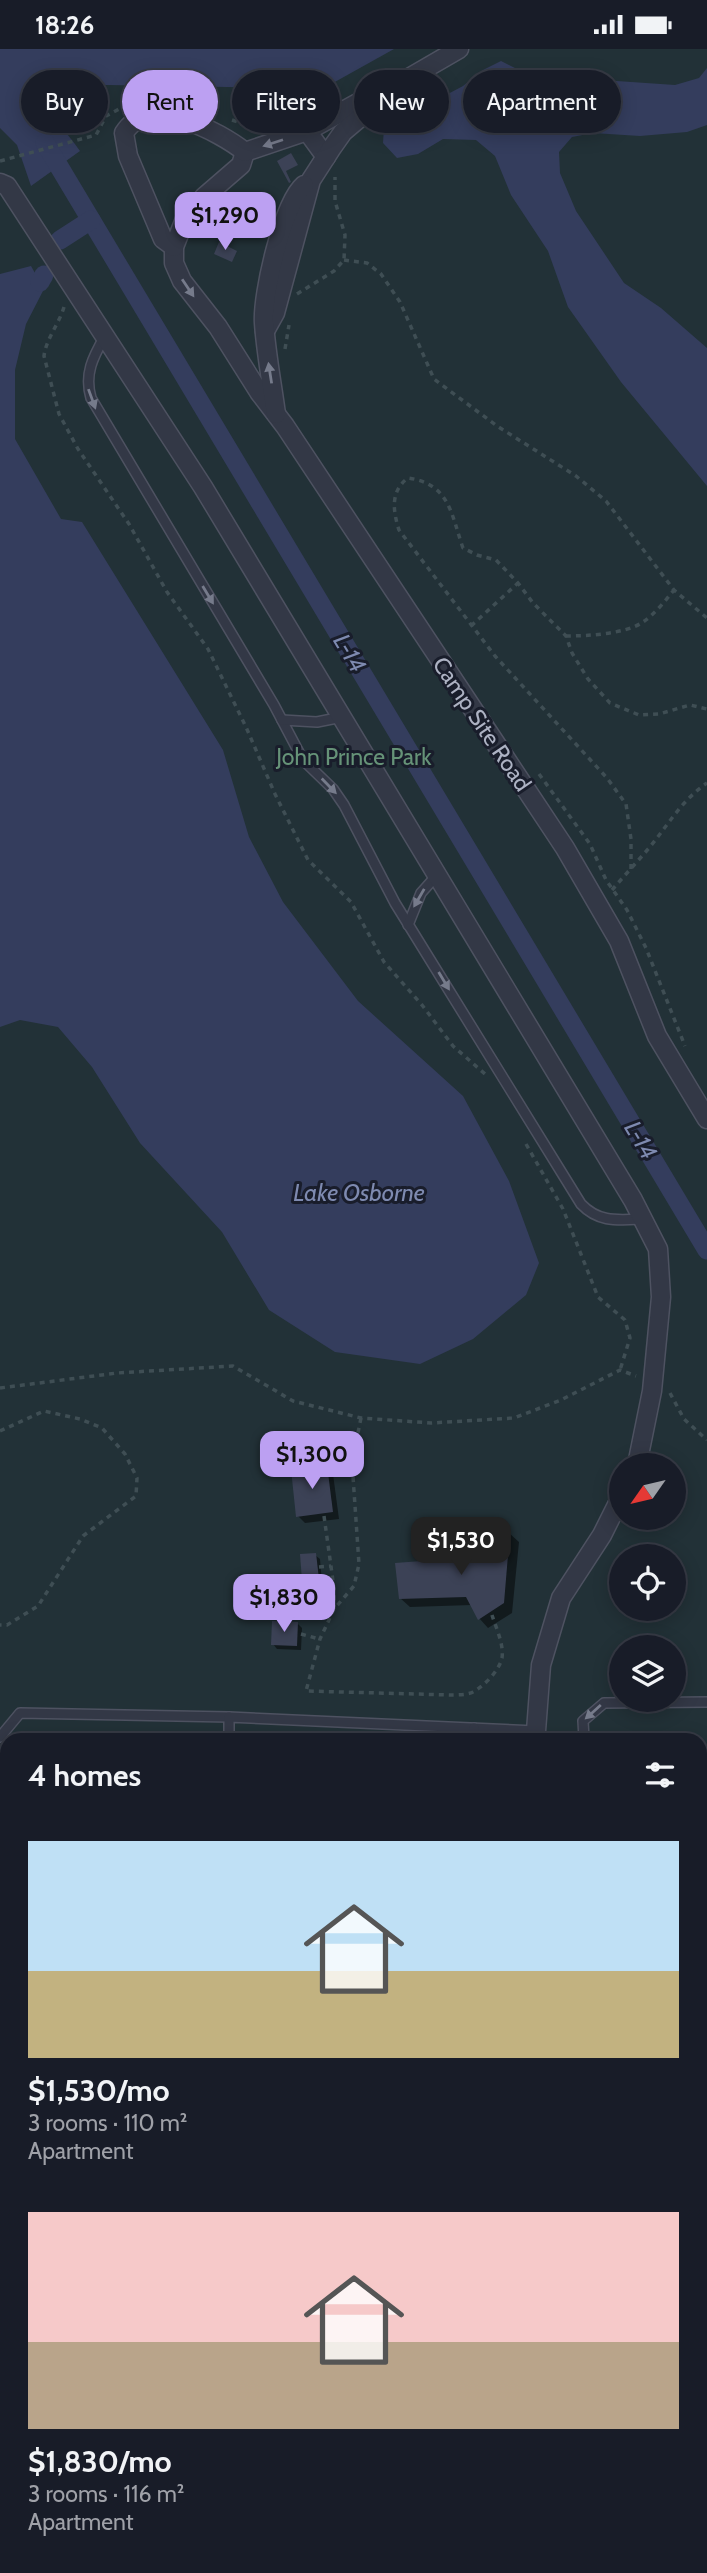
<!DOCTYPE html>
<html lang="en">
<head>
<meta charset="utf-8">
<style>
  :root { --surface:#181c28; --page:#212530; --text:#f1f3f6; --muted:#9fa1a8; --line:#363a45; --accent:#bca0f2 }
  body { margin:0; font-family:Cabin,sans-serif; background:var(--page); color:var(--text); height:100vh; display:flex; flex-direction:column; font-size:26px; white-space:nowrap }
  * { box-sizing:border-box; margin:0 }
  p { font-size:23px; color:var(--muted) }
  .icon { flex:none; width:38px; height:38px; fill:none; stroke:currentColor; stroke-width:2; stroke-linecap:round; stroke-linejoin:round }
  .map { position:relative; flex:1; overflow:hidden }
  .drawer { position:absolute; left:0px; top:1684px; width:707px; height:842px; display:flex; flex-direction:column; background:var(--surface); border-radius:21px 21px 0 0; box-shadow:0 4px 18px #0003,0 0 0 2px var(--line) }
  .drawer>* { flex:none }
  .banner { position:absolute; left:21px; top:21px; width:665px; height:63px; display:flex; gap:14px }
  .needle { width:46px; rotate:236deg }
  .buttons { position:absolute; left:609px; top:1404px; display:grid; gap:14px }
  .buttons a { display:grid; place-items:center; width:77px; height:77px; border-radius:50%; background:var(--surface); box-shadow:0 4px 18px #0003,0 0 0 2px var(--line); font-size:35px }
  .price { position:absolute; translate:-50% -60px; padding:0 16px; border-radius:14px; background:var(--accent); color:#111; font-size:23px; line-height:46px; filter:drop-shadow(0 2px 4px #0008) }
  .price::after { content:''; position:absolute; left:50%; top:42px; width:21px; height:16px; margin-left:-10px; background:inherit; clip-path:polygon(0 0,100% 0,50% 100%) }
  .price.current { background:#222; color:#fff }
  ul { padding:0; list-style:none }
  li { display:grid; align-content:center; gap:14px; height:371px; padding:0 28px }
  li span { display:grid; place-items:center; height:217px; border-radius:0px; color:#555 }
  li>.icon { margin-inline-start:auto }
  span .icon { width:126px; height:126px; fill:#fffc; stroke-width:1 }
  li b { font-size:30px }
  h2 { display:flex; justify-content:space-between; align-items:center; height:84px; padding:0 28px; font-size:30px }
  .pill { padding:0 24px; border-radius:32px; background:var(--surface); box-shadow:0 4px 18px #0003,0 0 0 2px var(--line); font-size:24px; line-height:63px }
  .pill.current { background:var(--accent); color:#111 }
  .status { display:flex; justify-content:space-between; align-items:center; height:49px; padding:0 35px; background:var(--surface); direction:ltr }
  .status svg { height:19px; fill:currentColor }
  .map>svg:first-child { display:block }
  .green { fill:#223137; fill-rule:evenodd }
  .water { fill:#343d5d }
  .shadow { fill:#0007 }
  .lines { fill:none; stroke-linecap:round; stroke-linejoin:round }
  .canal { stroke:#343d5d; stroke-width:19 }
  .building { fill:#3c4256 }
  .service-casing { stroke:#4e5261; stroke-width:12 }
  .minor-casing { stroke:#4e5261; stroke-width:21 }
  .path { stroke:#3f4e54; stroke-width:3.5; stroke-dasharray:5 5; stroke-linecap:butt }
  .service { stroke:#333846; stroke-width:9 }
  .minor { stroke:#333846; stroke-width:18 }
  .oneway { fill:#767b8b }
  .labels { text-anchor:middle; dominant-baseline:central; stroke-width:6; stroke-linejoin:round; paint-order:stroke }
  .street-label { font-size:23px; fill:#adb2c3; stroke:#191d2b }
  .park-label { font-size:23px; fill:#669378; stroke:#191d2b }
  .water-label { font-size:24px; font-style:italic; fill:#7e8ab0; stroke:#191d2b }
</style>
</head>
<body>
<div class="status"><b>18:26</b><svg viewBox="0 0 49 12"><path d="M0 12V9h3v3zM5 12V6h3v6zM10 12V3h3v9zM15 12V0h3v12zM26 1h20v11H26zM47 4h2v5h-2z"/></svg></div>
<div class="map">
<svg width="707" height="2524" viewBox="0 0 707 2524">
  <rect width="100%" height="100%" fill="#202536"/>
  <!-- green -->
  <path class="green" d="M 0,0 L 707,0 L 707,2524 L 0,2524 ZM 621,1416 L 674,1416 L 674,1468 L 621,1468 ZM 621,1507 L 674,1507 L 674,1559 L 621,1559 ZM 621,1598 L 674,1598 L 674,1650 L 621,1650 ZM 7,1690 L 700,1690 L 700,2518 L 7,2518 Z"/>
  <!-- water -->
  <g class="water">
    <path d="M 0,0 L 394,0 L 333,34 L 290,39 L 49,35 C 41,58 68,84 80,102 L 31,137 L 17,96 L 0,79 Z"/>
    <polygon points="501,12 521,22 544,27 675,36 699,29 707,19 707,76 687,83 640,87 593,84 572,88 559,103 560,124 576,162 624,234 661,259 707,299 707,437 621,333 568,258 548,202 511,146 495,107 476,91 443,90 418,105 397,109 383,94 384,78 390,67 446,46 463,37 483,21"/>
    <polygon points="31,217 44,240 26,275 15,321 15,390 61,470 82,473 223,701 249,788 283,853 358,952 463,1047 509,1132 539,1214 526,1246 473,1290 420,1315 335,1303 269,1261 222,1183 140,1094 92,1018 58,978 20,971 0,978 0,225"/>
    <polygon points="7,2081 7,2221 0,2226 0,2085"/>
  </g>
  <!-- shadow -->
  <g class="shadow">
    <polygon points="326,1418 333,1425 339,1470 305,1474 298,1467"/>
    <polygon points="509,1484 519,1493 512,1564 488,1579 479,1569 472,1556 410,1558 400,1549"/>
    <polygon points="315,1506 320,1510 322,1534 309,1535 304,1531"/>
    <polygon points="298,1575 302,1579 301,1601 277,1600 273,1595"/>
  </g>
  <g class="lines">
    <!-- canal -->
    <g class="canal">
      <polyline points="45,94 707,1201"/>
      <polyline points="60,191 91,171"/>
      <polyline points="40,233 44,226"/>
    </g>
  </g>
  <!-- building -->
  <g class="building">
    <polygon points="291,104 298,116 286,122 291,133 289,134 277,112"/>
    <polygon points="219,193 237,202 232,213 214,205"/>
    <polygon points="327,1416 333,1463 296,1468 291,1420"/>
    <polygon points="510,1482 504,1554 478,1571 466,1548 399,1550 395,1514 462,1509 498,1483"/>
    <polygon points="316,1504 319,1530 302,1532 300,1505"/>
    <polygon points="272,1572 298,1573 297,1597 271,1596"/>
  </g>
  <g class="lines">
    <defs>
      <g id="service">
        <path d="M 105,287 C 93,308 84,325 91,349 L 274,656 L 303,711 L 333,740 L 344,756 L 395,854 L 581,1155 C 599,1174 618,1171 643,1170"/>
        <polyline points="282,671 317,673 342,668"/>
        <polyline points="408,876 421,844 437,826"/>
        <polyline points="0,1688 20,1664 229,1668"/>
        <polyline points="229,1690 229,1668 536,1682"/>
        <polyline points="474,1690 474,1679"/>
        <polyline points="584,1690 583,1672 604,1654 707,1653"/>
        <polyline points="700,1716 707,1715"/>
        <polyline points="0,1835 7,1840"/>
      </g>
      <g id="minor">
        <polyline points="307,82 376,44"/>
        <polyline points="245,103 241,116 204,148 185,170 174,198 174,214 182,232 218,278 259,343 285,377 565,799 619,892 657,987 707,1070"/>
        <polyline points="0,134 7,137 203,438 633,1151 658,1200 661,1248 652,1342 637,1416"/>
        <path d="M 174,198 L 163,190 L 128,107 L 124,84 C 148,44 220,83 245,103 L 307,82 L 326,108"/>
        <polyline points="265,282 275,264 311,131 331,100 343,83 402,33 459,0"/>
        <path d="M 276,365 C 272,335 266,304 264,274 C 262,246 283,154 304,136"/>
        <polyline points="537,1690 536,1682 541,1616 561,1549 602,1486 621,1448"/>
        <polyline points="700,1823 707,1818"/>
        <polyline points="0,1895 7,1899"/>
        <polyline points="700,1963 707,1975"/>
        <polyline points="700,2004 707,2017"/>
      </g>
    </defs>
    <!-- service casing -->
    <use href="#service" class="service-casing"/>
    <!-- minor casing -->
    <use href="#minor" class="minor-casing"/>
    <!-- path -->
    <g class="path">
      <polyline points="232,71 258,80"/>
      <polyline points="0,112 96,86 106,67 123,58"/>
      <polyline points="344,211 367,214 381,225 400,253 434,330 497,377 576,427 606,452 674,541 707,569"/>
      <polyline points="297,245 334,222 344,211 345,186 335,152 335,128"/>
      <path d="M 64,258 C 59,275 46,290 44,307 L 59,365 L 78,400 L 129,475 L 167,543 L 208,600 L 246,678 L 275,745 L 308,811 L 351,853 L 384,913 L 422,956 L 453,997 L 485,1025"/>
      <polyline points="285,300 289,276"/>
      <polyline points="471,577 518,534"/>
      <path d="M 566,587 C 587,587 626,585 643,573 C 655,565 665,552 674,541"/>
      <polyline points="539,725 590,795 606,831 627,861 646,899 685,997"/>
      <path d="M 631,820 L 631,790 L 626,755 L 607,729 L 495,607 L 399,481 C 393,462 390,442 408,429 C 450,435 451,465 463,499 L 477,506 L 496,511 L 518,534 L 533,554 L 566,587 L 572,604 L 588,630 L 610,654 L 639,666 L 659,665 L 690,656 L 707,660"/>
      <path d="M 612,841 C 624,827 637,813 649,799 C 668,776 682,751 707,734"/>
      <polyline points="526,1095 563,1160 598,1248 625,1271 630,1289 620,1321"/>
      <polyline points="0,1339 117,1324 233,1317 293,1352 361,1369 431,1374 514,1369 561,1351 620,1321 636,1327"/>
      <polyline points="670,1344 684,1370 707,1391"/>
      <path d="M 361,1369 L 352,1413 L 359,1515 L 354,1537 L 334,1560 L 320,1590 L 306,1642 L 451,1646 C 457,1646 467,1646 473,1643 C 484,1637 499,1622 502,1609 C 504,1595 496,1579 492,1566"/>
      <polyline points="0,1382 44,1362 80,1370 102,1379 125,1405 137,1429 136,1447 83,1487 38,1557 7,1576 0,1576"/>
      <polyline points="324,1467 334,1539 334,1560"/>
      <polyline points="319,1518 331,1517"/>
      <polyline points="301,1585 319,1590"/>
    </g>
    <!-- service -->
    <use href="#service" class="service"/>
    <!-- minor -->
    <use href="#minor" class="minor"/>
  </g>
  <!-- one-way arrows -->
  <defs><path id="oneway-solid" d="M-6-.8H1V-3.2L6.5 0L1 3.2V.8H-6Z" transform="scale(1.75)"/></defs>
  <g class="oneway">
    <use href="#oneway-solid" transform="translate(273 94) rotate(162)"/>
    <use href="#oneway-solid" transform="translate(188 239) rotate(56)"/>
    <use href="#oneway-solid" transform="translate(270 324) rotate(-99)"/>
    <use href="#oneway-solid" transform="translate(92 350) rotate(70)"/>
    <use href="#oneway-solid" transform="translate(208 546) rotate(59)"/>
    <use href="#oneway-solid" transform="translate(329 737) rotate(46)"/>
    <use href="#oneway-solid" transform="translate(419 849) rotate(120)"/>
    <use href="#oneway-solid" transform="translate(444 932) rotate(59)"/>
    <use href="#oneway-solid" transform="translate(593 1663) rotate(138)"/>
  </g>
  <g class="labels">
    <!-- street labels -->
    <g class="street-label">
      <text transform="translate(482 675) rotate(56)">Camp Site Road</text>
    </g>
    <!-- park labels -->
    <g class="park-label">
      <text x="354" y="708">John Prince Park</text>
    </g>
    <!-- water labels -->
    <g class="water-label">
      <text transform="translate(350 604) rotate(59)">L-14</text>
      <text transform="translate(641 1091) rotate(59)">L-14</text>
      <text x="359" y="1143">Lake Osborne</text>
    </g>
  </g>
</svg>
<div class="buttons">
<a><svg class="needle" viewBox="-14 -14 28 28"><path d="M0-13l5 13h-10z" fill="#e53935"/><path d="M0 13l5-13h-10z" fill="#9fa1a8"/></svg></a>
<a><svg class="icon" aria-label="locate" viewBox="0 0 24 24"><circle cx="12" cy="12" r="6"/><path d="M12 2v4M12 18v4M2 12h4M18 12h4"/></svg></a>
<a><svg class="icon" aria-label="layers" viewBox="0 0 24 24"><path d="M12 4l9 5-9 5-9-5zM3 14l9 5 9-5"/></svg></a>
</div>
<b class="price" style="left:225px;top:203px">$1,290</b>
<b class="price" style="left:312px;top:1442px">$1,300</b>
<b class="price current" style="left:461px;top:1528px">$1,530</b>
<b class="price" style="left:284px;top:1585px">$1,830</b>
<div class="banner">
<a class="pill">Buy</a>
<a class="pill current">Rent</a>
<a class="pill">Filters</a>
<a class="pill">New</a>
<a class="pill">Apartment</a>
</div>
<section class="drawer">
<h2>4 homes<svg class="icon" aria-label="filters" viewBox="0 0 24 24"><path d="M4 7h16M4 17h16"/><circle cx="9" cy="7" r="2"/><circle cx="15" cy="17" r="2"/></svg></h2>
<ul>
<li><span style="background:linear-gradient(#bfe0f5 60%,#c2b280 0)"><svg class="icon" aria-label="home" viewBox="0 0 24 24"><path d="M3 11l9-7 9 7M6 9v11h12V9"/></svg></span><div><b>$1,530/mo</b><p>3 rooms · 110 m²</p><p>Apartment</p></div></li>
<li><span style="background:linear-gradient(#f6c9c9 60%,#b9a48a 0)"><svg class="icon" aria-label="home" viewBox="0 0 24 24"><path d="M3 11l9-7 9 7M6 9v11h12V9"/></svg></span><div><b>$1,830/mo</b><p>3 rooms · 116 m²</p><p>Apartment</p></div></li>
</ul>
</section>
</div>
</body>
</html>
